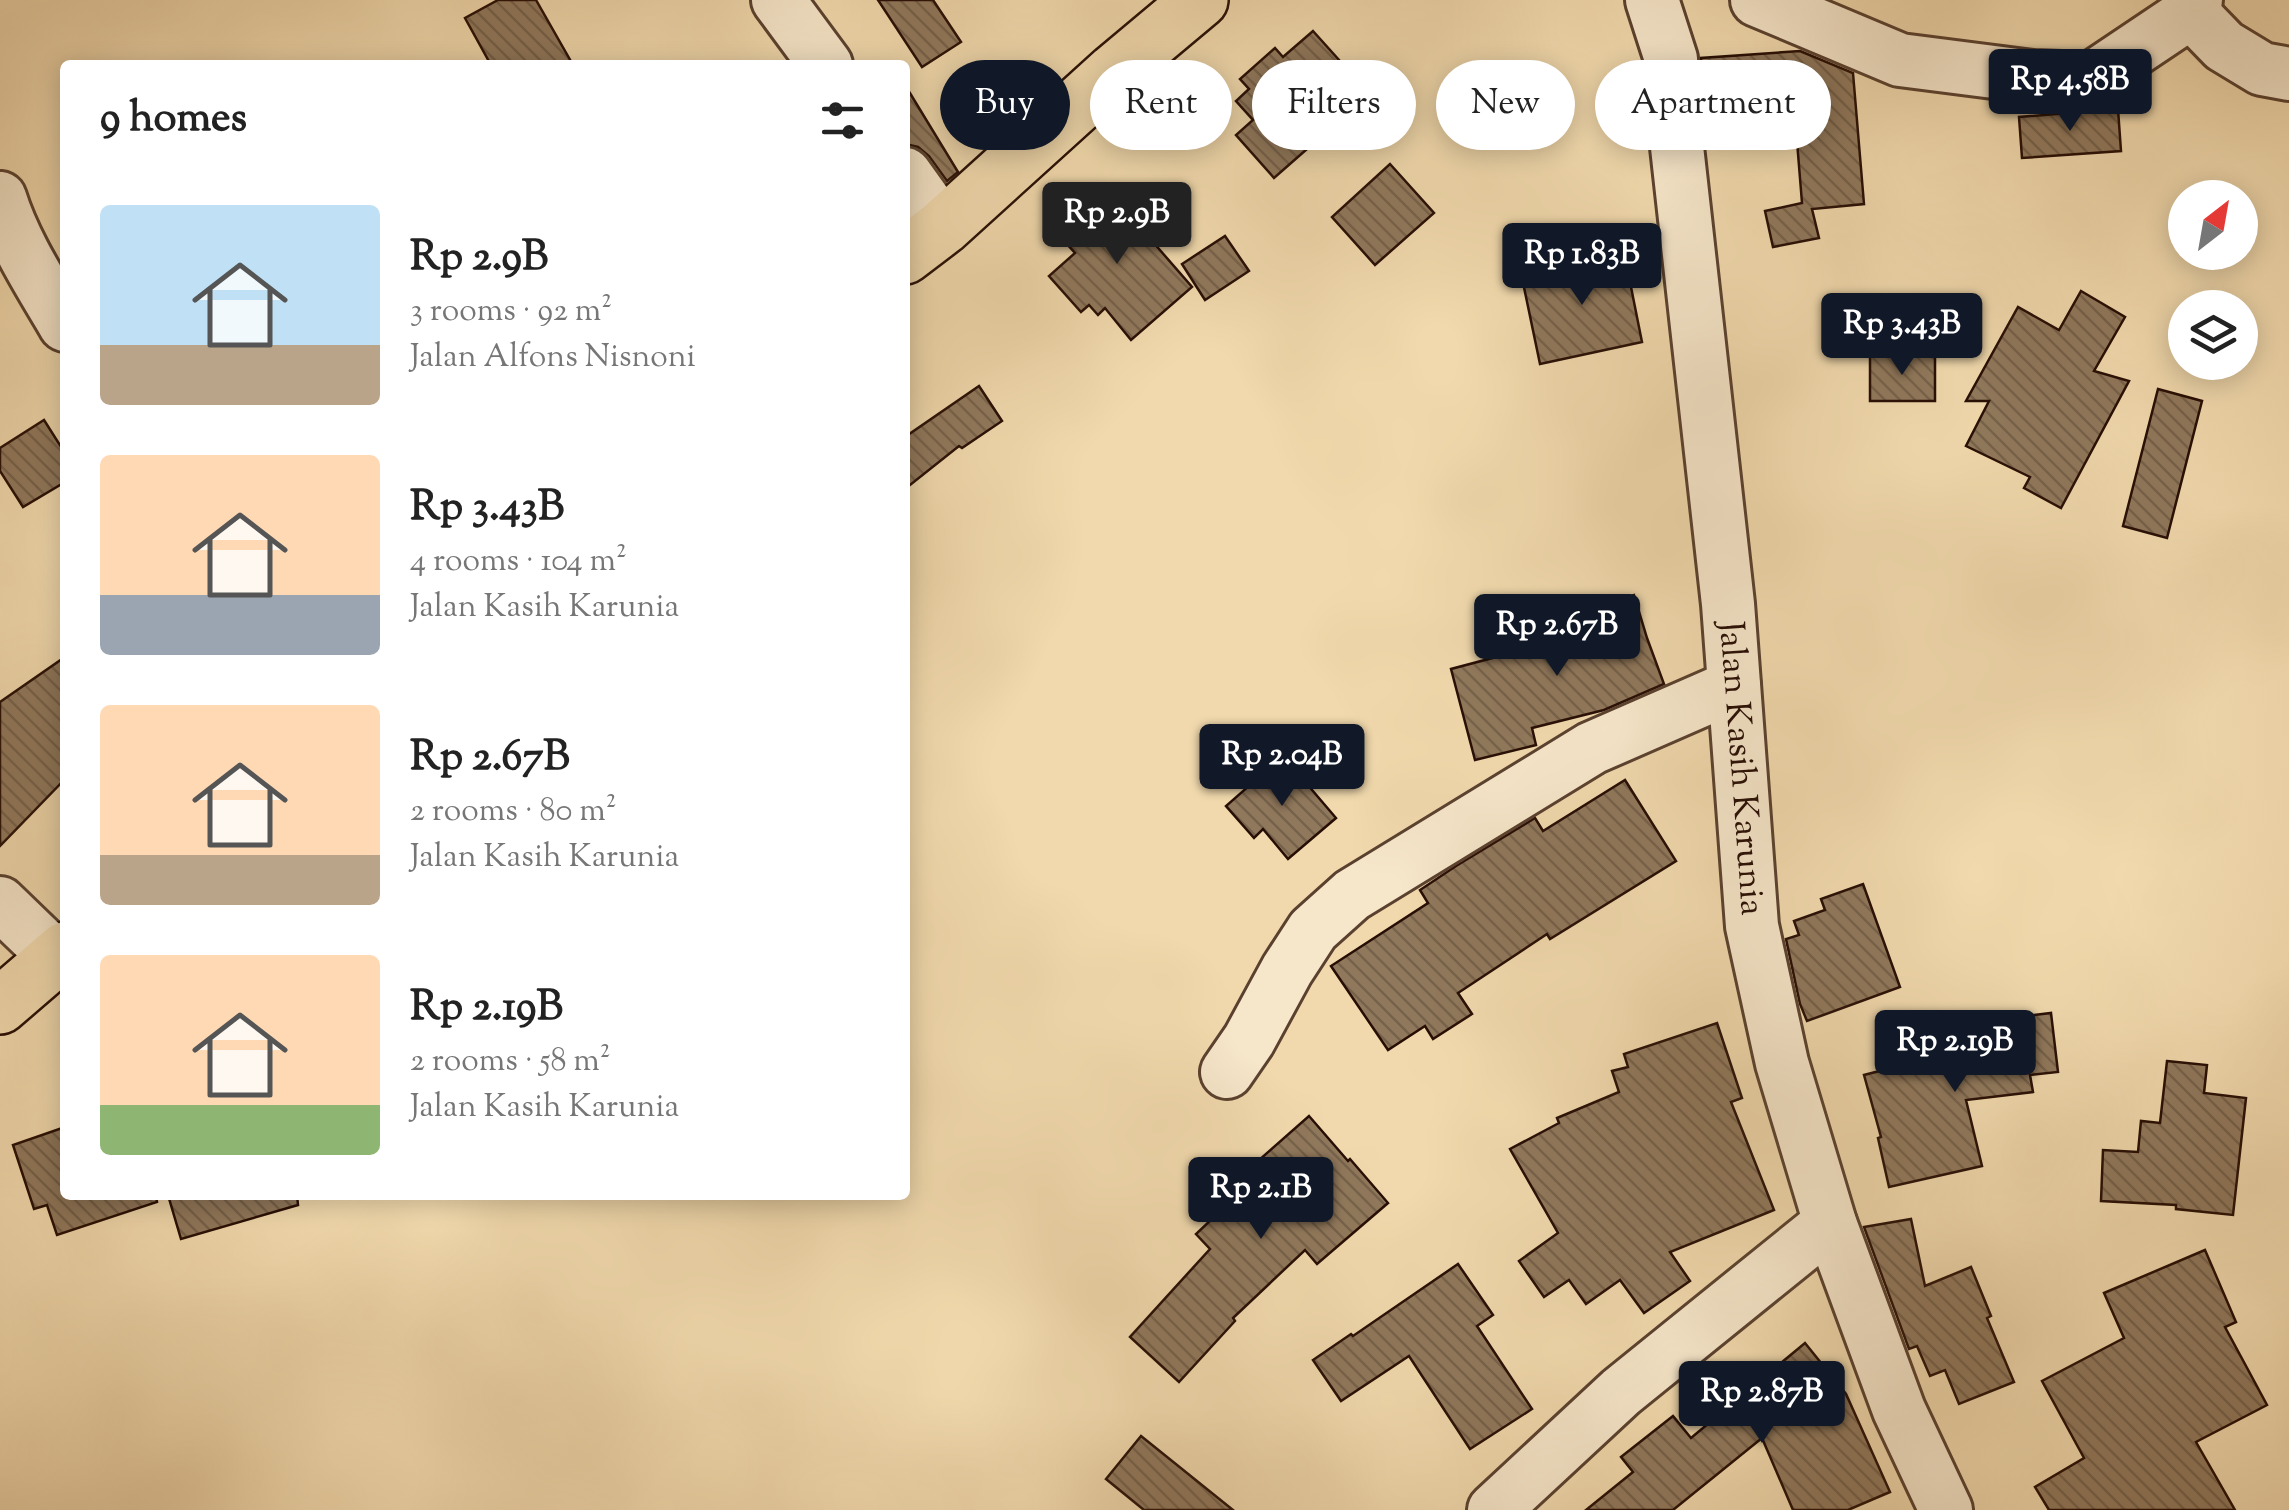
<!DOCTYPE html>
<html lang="en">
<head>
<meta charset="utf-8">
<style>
  :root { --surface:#fff; --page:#f2f2f2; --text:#222; --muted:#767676; --accent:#111827 }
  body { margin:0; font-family:"Sorts Mill Goudy",serif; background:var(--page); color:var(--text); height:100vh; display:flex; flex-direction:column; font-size:38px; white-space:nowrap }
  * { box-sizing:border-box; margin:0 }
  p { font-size:32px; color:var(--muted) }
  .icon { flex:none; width:55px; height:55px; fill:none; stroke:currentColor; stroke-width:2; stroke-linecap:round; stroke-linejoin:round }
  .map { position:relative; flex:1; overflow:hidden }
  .side { position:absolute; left:60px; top:60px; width:850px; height:1140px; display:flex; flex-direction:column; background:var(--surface); border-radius:10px; box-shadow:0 5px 25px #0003 }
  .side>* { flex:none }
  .banner { position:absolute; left:940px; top:60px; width:950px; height:90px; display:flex; gap:20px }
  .needle { width:65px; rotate:31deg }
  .fabs { position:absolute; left:2168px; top:180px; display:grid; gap:20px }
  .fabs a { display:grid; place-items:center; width:90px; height:90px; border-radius:50%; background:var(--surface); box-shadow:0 5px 25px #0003; font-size:50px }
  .price { position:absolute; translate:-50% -85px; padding:0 22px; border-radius:10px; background:var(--accent); color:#fff; font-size:32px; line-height:65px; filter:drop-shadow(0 2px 5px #0008) }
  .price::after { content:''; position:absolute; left:50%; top:60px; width:30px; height:22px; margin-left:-15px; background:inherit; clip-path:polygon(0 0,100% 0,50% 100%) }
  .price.selected { background:#222; color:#fff }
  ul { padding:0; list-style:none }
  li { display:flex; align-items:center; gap:30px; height:250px; padding:0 40px }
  li span { display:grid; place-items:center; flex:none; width:280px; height:200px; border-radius:10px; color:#555 }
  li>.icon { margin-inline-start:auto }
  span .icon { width:120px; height:120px; fill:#fffc; stroke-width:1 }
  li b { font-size:42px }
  h2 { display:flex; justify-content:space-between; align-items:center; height:120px; padding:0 40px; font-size:42px }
  .pill { padding:0 35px; border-radius:45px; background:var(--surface); box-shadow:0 5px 25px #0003; font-size:35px; line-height:90px }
  .pill.selected { background:var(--accent); color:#fff }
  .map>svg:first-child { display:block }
  .building { fill:url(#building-back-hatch); stroke:#270e05; stroke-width:2.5 }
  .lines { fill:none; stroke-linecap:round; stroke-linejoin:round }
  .minor-casing { stroke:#5a412f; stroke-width:58 }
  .major-casing { stroke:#270e05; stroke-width:60 }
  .minor { stroke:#f6e6ca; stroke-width:52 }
  .major { stroke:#f1d9ad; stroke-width:55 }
  .labels { text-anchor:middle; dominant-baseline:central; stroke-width:9; stroke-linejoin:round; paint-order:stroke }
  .street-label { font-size:35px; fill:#270e05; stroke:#f6e6ca }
</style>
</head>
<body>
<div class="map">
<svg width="2289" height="1510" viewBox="0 0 2289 1510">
  <defs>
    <pattern id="building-back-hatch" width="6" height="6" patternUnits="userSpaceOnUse" patternTransform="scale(2.5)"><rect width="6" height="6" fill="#90785c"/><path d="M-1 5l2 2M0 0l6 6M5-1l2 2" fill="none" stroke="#76614a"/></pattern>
  </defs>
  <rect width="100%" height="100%" fill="#f1d9ad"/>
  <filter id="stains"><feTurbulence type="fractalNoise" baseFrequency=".002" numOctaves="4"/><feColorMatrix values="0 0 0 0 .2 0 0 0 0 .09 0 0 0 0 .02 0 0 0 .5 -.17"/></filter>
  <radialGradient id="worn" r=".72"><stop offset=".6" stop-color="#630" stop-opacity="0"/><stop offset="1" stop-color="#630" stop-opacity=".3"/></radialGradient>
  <!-- building -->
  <g class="building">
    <polygon points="498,0 536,0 573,65 491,65 465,18"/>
    <polygon points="878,0 933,0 961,42 922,67"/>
    <polygon points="1313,31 1365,89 1336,115 1340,120 1274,178 1236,135 1253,120 1236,101 1249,89 1240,79 1275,48 1283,57"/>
    <polygon points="1800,51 1853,73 1864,204 1812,209 1819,238 1773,247 1765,211 1802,203 1796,129 1717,134 1715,115 1704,116 1701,58"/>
    <polygon points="905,85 958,172 947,181 929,156 918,147 905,144"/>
    <polygon points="2118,109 2121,151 2022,158 2019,117"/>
    <polygon points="1390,164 1434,213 1375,265 1332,217"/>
    <polygon points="1107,189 1192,287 1131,340 1105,308 1098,315 1089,305 1081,312 1049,276 1075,253 1056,232"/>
    <polygon points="1225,236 1249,271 1205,300 1182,264"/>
    <polygon points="1624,252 1642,342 1540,364 1521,273"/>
    <polygon points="2081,291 2125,317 2094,371 2129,381 2061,508 2024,488 2030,477 1966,446 1989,401 1966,401 2018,307 2059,330"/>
    <rect x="1870" y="355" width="65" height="46"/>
    <polygon points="979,386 1002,421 962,448 959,446 905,489 905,437"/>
    <polygon points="2158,389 2202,401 2167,538 2123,526"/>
    <polygon points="44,420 65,453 65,482 23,507 0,471 0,448"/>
    <polygon points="1634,595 1647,638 1664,684 1604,710 1532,728 1536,745 1475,760 1451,669 1549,643 1548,638 1586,627 1580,610"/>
    <polygon points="65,657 65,779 0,846 0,702"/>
    <polygon points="1283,756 1336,818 1288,859 1263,829 1254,838 1226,806"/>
    <polygon points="1625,780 1676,861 1550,939 1547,934 1458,993 1472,1014 1433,1039 1425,1026 1388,1050 1331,966 1428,903 1420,890 1456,866 1535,818 1543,831"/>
    <polygon points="1863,884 1900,987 1807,1021 1800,1004 1786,939 1799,935 1794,921 1825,910 1821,899"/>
    <polygon points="2051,1013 2058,1072 2030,1075 2033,1092 1966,1100 1982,1166 1889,1187 1878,1138 1881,1137 1864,1075 1958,1051 1955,1024"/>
    <polygon points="1717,1023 1742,1098 1731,1102 1774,1210 1670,1252 1690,1281 1644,1313 1620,1280 1586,1304 1569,1280 1544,1297 1519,1261 1558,1233 1510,1149 1559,1123 1557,1118 1619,1092 1612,1071 1628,1067 1624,1054"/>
    <polygon points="2167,1061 2207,1065 2204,1093 2246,1098 2233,1215 2176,1209 2176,1205 2101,1201 2103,1150 2138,1152 2141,1121 2160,1123"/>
    <polygon points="1309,1116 1348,1161 1350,1159 1388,1203 1317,1264 1305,1250 1233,1318 1235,1321 1179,1382 1130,1337 1210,1249 1196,1234 1249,1184 1241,1176"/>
    <polygon points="65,1127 65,1195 156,1195 157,1202 57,1235 47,1205 34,1209 13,1145"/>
    <polygon points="168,1195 297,1195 298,1205 181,1239"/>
    <polygon points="1911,1219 1925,1286 1971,1267 1991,1316 1987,1318 2014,1382 1959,1404 1945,1370 1930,1376 1917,1346 1909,1349 1864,1227"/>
    <polygon points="2205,1250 2236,1322 2225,1327 2267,1405 2196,1442 2235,1510 2049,1510 2035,1487 2084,1458 2042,1381 2124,1338 2104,1293"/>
    <polygon points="1458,1264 1493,1315 1477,1326 1532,1409 1470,1449 1409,1356 1341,1401 1313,1360 1351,1334 1353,1336"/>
    <polygon points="1805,1343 1846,1394 1890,1492 1848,1510 1793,1510 1762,1438 1673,1510 1586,1510 1633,1472 1621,1457 1673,1416 1691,1438"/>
    <polygon points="1141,1436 1233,1510 1144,1510 1106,1479"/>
  </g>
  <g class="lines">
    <defs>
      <g id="minor">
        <polyline points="778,0 826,65"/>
        <path id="s1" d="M 1652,0 L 1671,59 L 1675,129 L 1728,604 L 1752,926 L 1782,1063 L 1830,1223 L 1899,1410 L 1946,1510"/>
        <polyline points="1757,0 1900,60 2033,77 2091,79 2191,12 2196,0"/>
        <polyline points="2191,12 2224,46 2262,69 2289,74"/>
        <polyline points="905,174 943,227"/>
        <path d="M 0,198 C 14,243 41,284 65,325"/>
        <polyline points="0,903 57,958"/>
        <polyline points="1227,1072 1249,1040 1287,970 1313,930 1352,895 1592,748 1734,686"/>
        <polyline points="1494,1510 1621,1392 1830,1223"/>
      </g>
      <g id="major">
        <polyline points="905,256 943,227 1114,72 1200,0"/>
        <polyline points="0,1006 65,950"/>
      </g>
    </defs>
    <!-- minor casing -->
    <use href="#minor" class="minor-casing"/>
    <!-- major casing -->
    <use href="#major" class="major-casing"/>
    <!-- minor -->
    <use href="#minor" class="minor"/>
    <!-- major -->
    <use href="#major" class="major"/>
  </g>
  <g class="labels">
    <!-- street labels -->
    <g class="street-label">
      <text stroke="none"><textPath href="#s1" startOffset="775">Jalan Kasih Karunia</textPath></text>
    </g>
  </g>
  <rect width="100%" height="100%" filter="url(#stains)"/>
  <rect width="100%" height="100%" fill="url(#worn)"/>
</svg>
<div class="fabs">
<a><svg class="needle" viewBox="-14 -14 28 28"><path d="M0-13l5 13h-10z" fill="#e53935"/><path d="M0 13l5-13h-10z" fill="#767676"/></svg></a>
<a><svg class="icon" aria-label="layers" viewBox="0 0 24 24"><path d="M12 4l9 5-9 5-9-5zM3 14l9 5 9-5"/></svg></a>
</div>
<b class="price" style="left:2070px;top:134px">Rp 4.58B</b>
<b class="price selected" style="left:1117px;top:267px">Rp 2.9B</b>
<b class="price" style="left:1582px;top:308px">Rp 1.83B</b>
<b class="price" style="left:1902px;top:378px">Rp 3.43B</b>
<b class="price" style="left:1557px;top:679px">Rp 2.67B</b>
<b class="price" style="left:1282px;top:809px">Rp 2.04B</b>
<b class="price" style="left:1955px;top:1095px">Rp 2.19B</b>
<b class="price" style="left:1261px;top:1242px">Rp 2.1B</b>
<b class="price" style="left:1762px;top:1446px">Rp 2.87B</b>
<div class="banner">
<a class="pill selected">Buy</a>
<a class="pill">Rent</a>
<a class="pill">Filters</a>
<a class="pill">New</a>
<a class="pill">Apartment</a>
</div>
<section class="side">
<h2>9 homes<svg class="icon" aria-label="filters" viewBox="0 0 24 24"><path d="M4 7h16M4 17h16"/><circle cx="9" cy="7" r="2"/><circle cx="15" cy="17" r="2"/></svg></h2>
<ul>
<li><span style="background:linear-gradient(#bfe0f5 70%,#b9a48a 0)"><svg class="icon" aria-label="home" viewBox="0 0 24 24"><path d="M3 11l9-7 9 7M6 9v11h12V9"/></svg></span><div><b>Rp 2.9B</b><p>3 rooms · 92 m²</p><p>Jalan Alfons Nisnoni</p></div></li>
<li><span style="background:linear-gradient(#ffd9b3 70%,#9aa5b1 0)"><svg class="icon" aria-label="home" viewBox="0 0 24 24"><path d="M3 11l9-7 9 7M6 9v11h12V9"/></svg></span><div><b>Rp 3.43B</b><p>4 rooms · 104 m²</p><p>Jalan Kasih Karunia</p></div></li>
<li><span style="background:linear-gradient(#ffd9b3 75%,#b9a48a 0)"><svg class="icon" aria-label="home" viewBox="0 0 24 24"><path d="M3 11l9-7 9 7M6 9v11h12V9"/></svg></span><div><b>Rp 2.67B</b><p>2 rooms · 80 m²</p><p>Jalan Kasih Karunia</p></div></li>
<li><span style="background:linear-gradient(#ffd9b3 75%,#8fb573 0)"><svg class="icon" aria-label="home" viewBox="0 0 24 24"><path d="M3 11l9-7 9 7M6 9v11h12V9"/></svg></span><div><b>Rp 2.19B</b><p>2 rooms · 58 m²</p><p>Jalan Kasih Karunia</p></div></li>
</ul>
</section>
</div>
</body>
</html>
